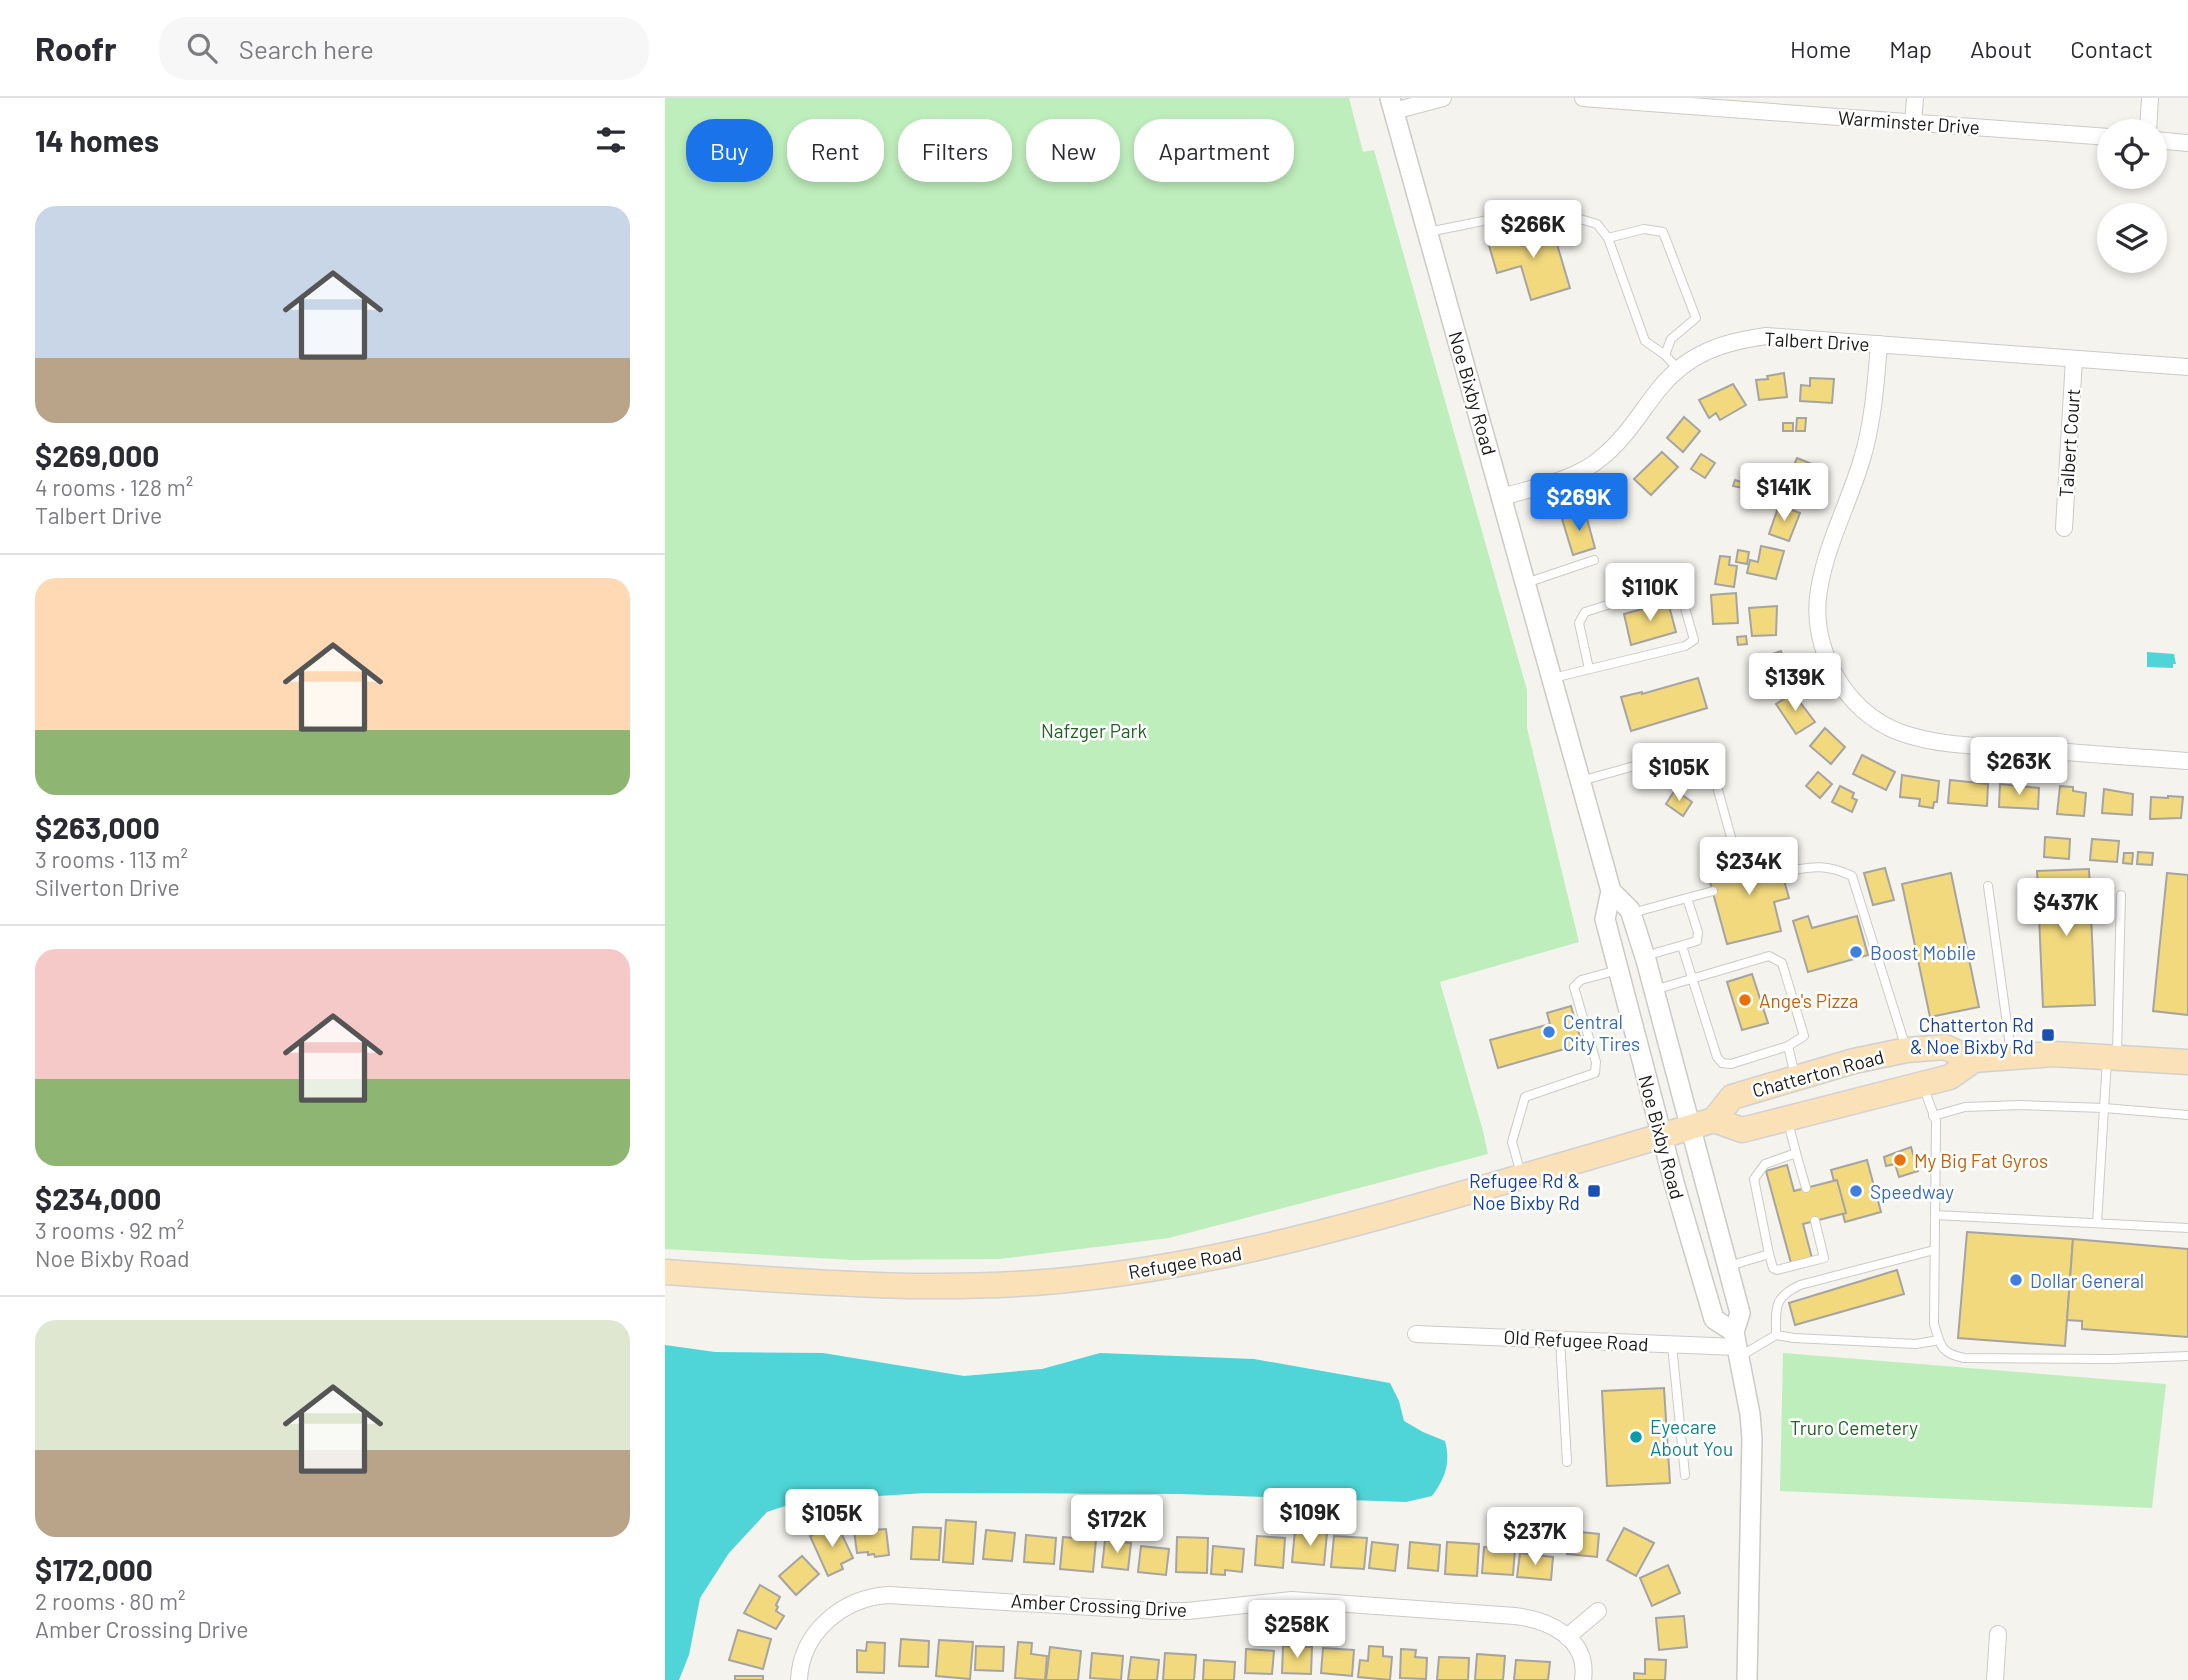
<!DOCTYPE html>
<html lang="en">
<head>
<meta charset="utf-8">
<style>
  :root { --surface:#fff; --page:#f7f7f7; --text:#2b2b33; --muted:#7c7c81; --line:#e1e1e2; --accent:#1a73e8 }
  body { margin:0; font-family:Barlow,sans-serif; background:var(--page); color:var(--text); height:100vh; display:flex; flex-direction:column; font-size:26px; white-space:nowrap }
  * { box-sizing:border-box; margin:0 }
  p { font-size:23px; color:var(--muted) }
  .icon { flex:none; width:38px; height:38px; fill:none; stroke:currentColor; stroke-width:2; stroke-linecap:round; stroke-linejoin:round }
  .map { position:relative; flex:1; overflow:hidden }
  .panel { display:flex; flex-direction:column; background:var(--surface); width:665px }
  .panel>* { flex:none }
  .guide { position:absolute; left:21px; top:21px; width:665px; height:63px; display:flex; gap:14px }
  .tools { position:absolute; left:1432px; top:21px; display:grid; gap:14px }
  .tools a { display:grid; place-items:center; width:70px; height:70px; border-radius:50%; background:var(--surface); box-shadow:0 4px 10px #0003; font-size:35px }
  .price { position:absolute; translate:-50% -60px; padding:0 16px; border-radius:7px; background:#fff; color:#222; font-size:23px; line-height:46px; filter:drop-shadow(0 2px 4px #0008) }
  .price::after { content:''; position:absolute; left:50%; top:42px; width:21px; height:16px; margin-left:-10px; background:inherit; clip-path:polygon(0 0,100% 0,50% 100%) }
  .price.on { background:var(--accent); color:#fff }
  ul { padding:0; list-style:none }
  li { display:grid; align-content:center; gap:14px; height:371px; padding:0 35px }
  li+li { border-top:2px solid var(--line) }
  li span { display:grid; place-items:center; height:217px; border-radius:21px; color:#555 }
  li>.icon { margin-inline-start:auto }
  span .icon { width:126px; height:126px; fill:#fffc; stroke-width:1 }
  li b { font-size:30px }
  h2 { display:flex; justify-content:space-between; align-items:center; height:84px; padding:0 35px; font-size:30px }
  .tag { padding:0 24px; border-radius:28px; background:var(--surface); box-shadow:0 4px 10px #0003; font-size:24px; line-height:63px }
  .tag.on { background:var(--accent); color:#fff }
  header { display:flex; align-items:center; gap:42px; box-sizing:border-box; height:98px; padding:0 35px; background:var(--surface); border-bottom:2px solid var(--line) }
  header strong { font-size:33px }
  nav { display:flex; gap:38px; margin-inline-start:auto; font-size:24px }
  .search { width:490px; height:63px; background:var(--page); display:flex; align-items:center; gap:18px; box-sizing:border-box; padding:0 24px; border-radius:28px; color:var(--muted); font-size:26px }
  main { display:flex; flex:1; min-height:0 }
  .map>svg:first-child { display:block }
  .green { fill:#bfeebd }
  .water { fill:#4fd5d7 }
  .building { fill:#f2d97e; stroke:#a5a4a0; stroke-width:2 }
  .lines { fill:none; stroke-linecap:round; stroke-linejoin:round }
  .service-casing { stroke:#cccac6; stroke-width:10 }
  .minor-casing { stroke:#cccac6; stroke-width:18 }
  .tertiary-casing { stroke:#cccac6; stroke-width:22 }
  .primary-casing { stroke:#d1d1d1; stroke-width:27 }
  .service { stroke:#fff; stroke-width:8 }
  .minor { stroke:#fff; stroke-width:16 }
  .tertiary { stroke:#fff; stroke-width:19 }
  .primary { stroke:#fbe1b8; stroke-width:24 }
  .shop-dot { fill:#3f7fe0; stroke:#fff; stroke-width:2.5 }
  .food-dot { fill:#e8710a; stroke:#fff; stroke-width:2.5 }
  .transit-dot { fill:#1a4fb4; stroke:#fff; stroke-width:2.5 }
  .culture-dot { fill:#0f9aa8; stroke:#fff; stroke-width:2.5 }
  .labels { text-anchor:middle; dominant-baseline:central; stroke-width:5; stroke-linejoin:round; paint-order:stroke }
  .street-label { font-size:19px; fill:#191917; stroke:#fff }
  .park-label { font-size:19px; fill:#206224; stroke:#fff }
  .shop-label { font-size:19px; fill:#366cbe; stroke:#fff; text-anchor:start }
  .food-label { font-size:19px; fill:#c56008; stroke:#fff; text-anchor:start }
  .transit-label { font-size:19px; fill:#164399; stroke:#fff; text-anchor:end }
  .culture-label { font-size:19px; fill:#0d838f; stroke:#fff; text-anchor:start }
</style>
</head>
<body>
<header>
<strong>Roofr</strong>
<div class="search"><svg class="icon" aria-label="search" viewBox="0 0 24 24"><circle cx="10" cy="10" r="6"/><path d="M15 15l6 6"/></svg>Search here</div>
<nav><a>Home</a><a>Map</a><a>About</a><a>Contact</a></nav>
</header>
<main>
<section class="panel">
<h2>14 homes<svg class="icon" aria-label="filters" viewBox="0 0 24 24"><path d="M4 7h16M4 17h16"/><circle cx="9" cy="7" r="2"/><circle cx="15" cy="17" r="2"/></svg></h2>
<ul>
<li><span style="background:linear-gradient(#c9d6e8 70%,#b9a48a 0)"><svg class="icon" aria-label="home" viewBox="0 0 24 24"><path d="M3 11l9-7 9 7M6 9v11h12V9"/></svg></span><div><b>$269,000</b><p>4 rooms · 128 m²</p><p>Talbert Drive</p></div></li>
<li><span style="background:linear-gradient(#ffd9b3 70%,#8fb573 0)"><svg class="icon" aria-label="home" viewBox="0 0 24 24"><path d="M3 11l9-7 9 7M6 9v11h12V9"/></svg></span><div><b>$263,000</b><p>3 rooms · 113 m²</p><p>Silverton Drive</p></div></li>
<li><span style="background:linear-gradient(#f6c9c9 60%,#8fb573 0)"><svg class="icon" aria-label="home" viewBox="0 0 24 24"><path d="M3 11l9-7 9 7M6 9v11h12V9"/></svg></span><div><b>$234,000</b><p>3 rooms · 92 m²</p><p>Noe Bixby Road</p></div></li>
<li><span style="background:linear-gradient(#dfe7d0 60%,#b9a48a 0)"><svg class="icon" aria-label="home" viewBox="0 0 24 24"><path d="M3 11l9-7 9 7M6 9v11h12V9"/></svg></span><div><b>$172,000</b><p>2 rooms · 80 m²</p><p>Amber Crossing Drive</p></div></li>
</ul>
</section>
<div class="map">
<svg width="1523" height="1582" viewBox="0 0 1523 1582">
  <rect width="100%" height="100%" fill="#f4f3ee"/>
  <!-- green -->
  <g class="green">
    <polygon points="0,0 684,0 698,54 709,52 862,592 862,630 914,844 775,884 818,1033 823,1056 504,1140 334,1161 187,1162 0,1151"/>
    <polygon points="1118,1255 1501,1286 1487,1410 1115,1393"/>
  </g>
  <!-- water -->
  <g class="water">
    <polygon points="1482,554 1509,556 1511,566 1508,566 1508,570 1482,569"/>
    <path d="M 0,1247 L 50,1254 L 158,1255 L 299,1278 L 377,1271 L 435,1255 L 589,1261 L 725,1285 L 734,1303 L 739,1323 L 758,1334 L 780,1343 C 786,1365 780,1380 767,1398 L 741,1404 L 515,1396 L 261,1395 L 135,1403 L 102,1414 L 64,1455 L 35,1500 L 24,1557 L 14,1582 L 0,1582 Z"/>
  </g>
  <!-- building -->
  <g class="building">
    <polygon points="886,126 905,190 866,202 856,168 832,175 823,144"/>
    <polygon points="1119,275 1122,299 1094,302 1091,282 1103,281 1102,278"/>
    <polygon points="1145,280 1169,281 1167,305 1135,303 1136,287 1145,288"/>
    <polygon points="1068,286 1081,307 1055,322 1051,315 1044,320 1034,302"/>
    <polygon points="1019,319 1035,333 1018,354 1002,340"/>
    <polygon points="1132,320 1141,320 1140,333 1131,333"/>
    <rect x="1118" y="325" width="10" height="8"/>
    <polygon points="997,354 1013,369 986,397 969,381"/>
    <polygon points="1036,356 1050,365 1040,380 1026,371"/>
    <polygon points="1132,360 1152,368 1140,404 1117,395"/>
    <polygon points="1070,382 1079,385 1078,390 1068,388"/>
    <polygon points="1114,407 1135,415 1124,443 1104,436"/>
    <polygon points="920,414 930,450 908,457 897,421"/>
    <polygon points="1096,448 1119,453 1111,481 1082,475 1085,462 1093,464"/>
    <polygon points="1073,452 1084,454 1082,466 1071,464"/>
    <polygon points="1055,458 1065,459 1064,467 1072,468 1069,489 1050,486"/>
    <polygon points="1071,495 1073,525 1048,526 1046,497"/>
    <polygon points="1003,504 1011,534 966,547 959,516"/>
    <polygon points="1112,508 1111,537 1087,538 1084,510"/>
    <polygon points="1081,538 1082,546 1073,547 1072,539"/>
    <polygon points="1116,553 1126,580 1106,588 1096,560"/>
    <polygon points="1033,580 1042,610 966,633 956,599 977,594 977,596"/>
    <polygon points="1128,595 1150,624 1131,636 1111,606"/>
    <polygon points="1160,630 1180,649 1166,666 1145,648"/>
    <polygon points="1197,657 1230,674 1221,692 1188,676"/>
    <polygon points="1153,674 1167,686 1155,700 1141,688"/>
    <polygon points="1237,677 1274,683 1272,704 1269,704 1268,710 1254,708 1255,701 1235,699"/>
    <polygon points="1285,682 1323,686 1322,708 1283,705"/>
    <polygon points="1335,686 1374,690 1373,711 1334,709"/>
    <polygon points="1175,688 1189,695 1187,700 1192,702 1187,714 1167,704"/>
    <polygon points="1395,688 1408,689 1408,693 1421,695 1419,718 1392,716"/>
    <polygon points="1439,691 1468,696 1467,717 1437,715"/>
    <polygon points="1010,692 1027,704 1018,718 1001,706"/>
    <polygon points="1503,698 1518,699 1516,720 1485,721 1486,699 1503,700"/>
    <polygon points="1380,739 1405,741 1404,761 1379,759"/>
    <polygon points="1427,741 1454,743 1452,764 1425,762"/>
    <polygon points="1111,754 1124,800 1109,804 1116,833 1062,846 1042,773"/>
    <polygon points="1473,754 1488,755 1487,767 1472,766"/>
    <polygon points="1459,755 1468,755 1467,766 1458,765"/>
    <polygon points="1220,770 1229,802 1208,807 1199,775"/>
    <polygon points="1424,771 1430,907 1378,909 1372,773"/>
    <polygon points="1286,775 1314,909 1265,919 1237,786"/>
    <polygon points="1502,775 1523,777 1523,917 1488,913"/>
    <polygon points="1143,818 1147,830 1192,818 1203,857 1143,874 1128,823"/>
    <polygon points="1087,876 1103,925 1077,932 1062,884"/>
    <polygon points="906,908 917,946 833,970 825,942 885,926 882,915"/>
    <polygon points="1246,1049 1253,1073 1234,1079 1230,1066 1221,1068 1219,1059"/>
    <polygon points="1202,1062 1216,1114 1180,1124 1166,1072"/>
    <polygon points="1122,1067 1129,1093 1172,1082 1181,1115 1138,1126 1147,1160 1126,1165 1101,1073"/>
    <polygon points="1302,1134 1408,1141 1400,1248 1293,1240"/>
    <polygon points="1408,1141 1523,1151 1523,1239 1417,1231 1417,1223 1402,1222"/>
    <polygon points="1232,1172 1239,1196 1130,1227 1124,1205"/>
    <polygon points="999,1290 1005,1385 942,1388 937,1293"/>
    <polygon points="281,1422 311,1424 308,1466 278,1464"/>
    <polygon points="172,1426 188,1460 176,1466 178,1471 163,1478 145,1438"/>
    <polygon points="248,1429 276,1430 274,1462 246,1461"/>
    <polygon points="959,1430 989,1445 971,1478 942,1462"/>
    <polygon points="221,1431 224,1457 210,1459 209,1456 203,1457 203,1454 192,1455 189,1433"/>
    <polygon points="321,1432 350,1435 347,1463 318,1461"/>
    <polygon points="630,1432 662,1435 659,1467 627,1464"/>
    <polygon points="905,1433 934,1436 932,1459 902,1456"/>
    <polygon points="361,1437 391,1440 389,1466 359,1464"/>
    <polygon points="592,1438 620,1440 618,1470 590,1467"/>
    <polygon points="669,1438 702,1440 699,1471 666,1469"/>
    <polygon points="398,1439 431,1442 428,1474 395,1471"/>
    <polygon points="512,1439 543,1440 542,1475 511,1474"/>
    <polygon points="440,1442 466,1445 463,1472 437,1469"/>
    <polygon points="707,1444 733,1447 730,1473 704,1470"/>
    <polygon points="745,1444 775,1447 773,1473 743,1470"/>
    <polygon points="782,1444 814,1446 812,1478 780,1476"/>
    <polygon points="476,1448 504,1451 501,1477 473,1474"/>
    <polygon points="548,1448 579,1451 577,1474 560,1472 560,1477 546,1476"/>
    <polygon points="819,1449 850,1451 848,1477 817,1475"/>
    <polygon points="855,1455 888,1459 886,1482 852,1479"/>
    <polygon points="137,1458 154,1476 131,1497 114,1478"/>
    <polygon points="1003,1467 1015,1495 987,1508 975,1480"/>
    <polygon points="95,1487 115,1499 111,1507 113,1509 111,1513 119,1518 111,1531 79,1515"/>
    <polygon points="1019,1518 1022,1549 994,1552 991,1520"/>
    <polygon points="73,1532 106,1541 98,1571 64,1562"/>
    <polygon points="236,1541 264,1543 263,1569 234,1568"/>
    <polygon points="274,1542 308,1544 305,1581 271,1578"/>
    <polygon points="202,1544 220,1545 219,1575 192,1574 192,1552 201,1553"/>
    <polygon points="353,1544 367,1545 366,1556 382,1558 380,1582 350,1580"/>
    <polygon points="311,1548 339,1549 338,1573 310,1572"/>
    <polygon points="618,1548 647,1549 646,1576 617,1575"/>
    <polygon points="704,1548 718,1549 718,1558 727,1559 725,1582 693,1579 695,1562 703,1563"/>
    <polygon points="385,1549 416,1553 413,1582 381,1582"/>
    <polygon points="658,1550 689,1552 687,1578 656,1575"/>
    <polygon points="581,1551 609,1553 607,1576 580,1575"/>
    <polygon points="736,1551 751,1552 750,1559 762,1560 761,1581 735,1580"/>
    <polygon points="427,1555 458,1558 456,1582 425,1580"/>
    <polygon points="500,1555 531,1557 529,1582 498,1582"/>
    <polygon points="812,1556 840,1558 838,1582 810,1582"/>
    <polygon points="466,1559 494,1562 492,1582 463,1582"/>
    <polygon points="774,1559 804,1560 803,1582 772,1582"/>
    <polygon points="980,1561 1001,1562 1000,1582 969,1582 969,1575 980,1576"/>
    <polygon points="539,1562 570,1564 569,1582 538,1582"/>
    <polygon points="851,1562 885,1564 883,1582 849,1582"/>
    <rect x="70" y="1578" width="28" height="4"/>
  </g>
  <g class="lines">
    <defs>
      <g id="service">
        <polyline points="763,134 873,112 888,113 932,126 943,140 980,243 1000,257 1013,271"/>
        <polyline points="943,140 979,131 998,134 1031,220 1006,241 1000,257"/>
        <polyline points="861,485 929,462"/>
        <polyline points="888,580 1020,548 1029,542 1015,492 1009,486 920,514 914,525 924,571"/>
        <polyline points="916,683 1026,652 1038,653 1044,660 1066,739"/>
        <path d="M 1117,774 C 1146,769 1159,765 1187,778 L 1241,950"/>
        <polyline points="1323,788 1346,955"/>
        <polyline points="1022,800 1048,793"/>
        <polyline points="967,815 1022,800 1033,834 1032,843 980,858"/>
        <polyline points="1017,848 1052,959 1057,965 1066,966 1123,948"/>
        <polyline points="989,892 1104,858 1117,865 1139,938 1123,948 1130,977"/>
        <polyline points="1452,955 1456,797"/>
        <path d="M 1258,988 L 1271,1023 L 1269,1226 C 1276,1248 1275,1255 1299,1260 L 1447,1261 L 1523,1258"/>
        <polyline points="1268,1018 1300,1009 1356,1007 1439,1010 1523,1017"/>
        <polyline points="1131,1055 1141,1090"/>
        <polyline points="856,1076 847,1044 860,999 930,975 931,964 909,889 916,882 953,872"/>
        <polyline points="1270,1117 1523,1130"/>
        <polyline points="1432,1125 1442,961"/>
        <polyline points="1104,1156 1108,1170 1112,1172 1159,1160 1150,1123"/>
        <polyline points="1064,1168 1104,1156 1089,1081 1100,1066 1131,1055 1123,1024"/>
        <path d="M 1111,1237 C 1111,1209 1108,1200 1135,1187 L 1269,1152"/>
        <polyline points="895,1241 902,1364"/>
        <polyline points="1007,1247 1020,1377"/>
        <polyline points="1074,1259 1111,1237 1129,1240 1251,1246 1274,1242"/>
      </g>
      <g id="minor">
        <polyline points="918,0 1444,39"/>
        <polyline points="729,13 778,0"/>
        <polyline points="1248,25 1250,0"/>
        <polyline points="1483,33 1485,0"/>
        <polyline points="1489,42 1523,45"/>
        <path d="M 1214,246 C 1211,284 1208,325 1197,361 C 1184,405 1161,447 1154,492 C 1144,549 1179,613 1234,634 C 1272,648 1314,648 1354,650 C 1410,655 1467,659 1523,663"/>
        <path d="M 837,399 C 870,389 909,383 936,360 C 960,341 975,315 994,291 C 1023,255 1058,244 1101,238 L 1523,269"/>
        <polyline points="1399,430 1409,261"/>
        <polyline points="751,1236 1072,1249"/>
        <polyline points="902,1539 933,1513"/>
        <path d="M 134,1582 C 136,1534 178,1500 223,1497 L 493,1513 L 522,1513 L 627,1502 L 850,1518 C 884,1522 924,1540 918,1582"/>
        <polyline points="1330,1582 1333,1536"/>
      </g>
      <g id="tertiary">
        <polyline points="725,0 946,793 940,821 1010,1088 1049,1221 1069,1234"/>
        <polyline points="946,793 965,812 981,862 1075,1215 1069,1234 1085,1316 1087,1340 1082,1582"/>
      </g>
      <g id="primary">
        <polyline points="1049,1022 1077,1032 1285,979 1309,962"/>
        <path d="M 0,1174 C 130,1183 261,1195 392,1183 C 523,1171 649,1138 775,1102 C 867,1076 958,1050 1049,1022 L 1067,999 L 1189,963 L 1242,952 L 1280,949 L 1309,962 L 1388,956 L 1523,964"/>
      </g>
    </defs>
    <!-- service casing -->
    <use href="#service" class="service-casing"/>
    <!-- minor casing -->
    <use href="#minor" class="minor-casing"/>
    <!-- tertiary casing -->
    <use href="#tertiary" class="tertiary-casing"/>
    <!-- primary casing -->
    <use href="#primary" class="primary-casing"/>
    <!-- service -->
    <use href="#service" class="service"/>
    <!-- minor -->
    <use href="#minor" class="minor"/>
    <!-- tertiary -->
    <use href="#tertiary" class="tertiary"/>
    <!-- primary -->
    <use href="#primary" class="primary"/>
  </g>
  <!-- markers -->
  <g class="shop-dot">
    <circle cx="1191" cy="854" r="7"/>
    <circle cx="884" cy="934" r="7"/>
    <circle cx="1191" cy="1093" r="7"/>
    <circle cx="1351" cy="1182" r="7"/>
  </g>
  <g class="food-dot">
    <circle cx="1080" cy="902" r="7"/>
    <circle cx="1235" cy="1062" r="7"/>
  </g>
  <g class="transit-dot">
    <rect x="1376" y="930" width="14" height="14" rx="3.5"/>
    <rect x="922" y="1086" width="14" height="14" rx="3.5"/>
  </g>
  <circle class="culture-dot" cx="971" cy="1339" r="7"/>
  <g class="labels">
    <!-- street labels -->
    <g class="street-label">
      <text transform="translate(1244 24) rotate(4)">Warminster Drive</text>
      <text transform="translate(1152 243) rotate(3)">Talbert Drive</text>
      <text transform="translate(808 295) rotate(74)">Noe Bixby Road</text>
      <text transform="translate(1404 345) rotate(-86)">Talbert Court</text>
      <text transform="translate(1153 975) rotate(-15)">Chatterton Road</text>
      <text transform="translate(997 1039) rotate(75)">Noe Bixby Road</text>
      <text transform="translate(520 1164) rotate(-10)">Refugee Road</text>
      <text transform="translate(911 1242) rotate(3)">Old Refugee Road</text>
      <text transform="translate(434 1507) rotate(3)">Amber Crossing Drive</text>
    </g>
    <!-- park labels -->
    <g class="park-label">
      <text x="429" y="632">Nafzger Park</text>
      <text x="1189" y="1329">Truro Cemetery</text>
    </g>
    <!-- shop labels -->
    <g class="shop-label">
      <text x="1205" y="854">Boost Mobile</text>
      <text x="898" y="923">Central<tspan x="898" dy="22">City Tires</tspan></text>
      <text x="1205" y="1093">Speedway</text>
      <text x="1365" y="1182">Dollar General</text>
    </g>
    <!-- food labels -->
    <g class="food-label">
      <text x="1094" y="902">Ange's Pizza</text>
      <text x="1249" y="1062">My Big Fat Gyros</text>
    </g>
    <!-- transit labels -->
    <g class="transit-label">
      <text x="1369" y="926">Chatterton Rd<tspan x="1369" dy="22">&amp; Noe Bixby Rd</tspan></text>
      <text x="915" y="1082">Refugee Rd &amp;<tspan x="915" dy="22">Noe Bixby Rd</tspan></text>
    </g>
    <!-- culture labels -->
    <g class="culture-label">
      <text x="985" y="1328">Eyecare<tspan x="985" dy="22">About You</tspan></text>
    </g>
  </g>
</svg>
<div class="tools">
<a><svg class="icon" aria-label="locate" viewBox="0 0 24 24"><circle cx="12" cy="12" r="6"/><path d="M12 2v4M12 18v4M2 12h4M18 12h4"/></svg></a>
<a><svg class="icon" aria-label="layers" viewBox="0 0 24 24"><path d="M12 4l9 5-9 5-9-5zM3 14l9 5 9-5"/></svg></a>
</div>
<b class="price" style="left:868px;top:162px">$266K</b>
<b class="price" style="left:1119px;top:425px">$141K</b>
<b class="price on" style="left:914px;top:435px">$269K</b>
<b class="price" style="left:985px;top:525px">$110K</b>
<b class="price" style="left:1130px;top:615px">$139K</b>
<b class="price" style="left:1354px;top:699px">$263K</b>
<b class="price" style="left:1014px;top:705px">$105K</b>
<b class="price" style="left:1084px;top:799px">$234K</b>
<b class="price" style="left:1401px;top:840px">$437K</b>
<b class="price" style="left:645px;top:1450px">$109K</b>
<b class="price" style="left:167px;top:1451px">$105K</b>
<b class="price" style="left:452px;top:1457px">$172K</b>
<b class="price" style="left:870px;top:1469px">$237K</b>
<b class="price" style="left:632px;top:1562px">$258K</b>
<div class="guide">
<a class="tag on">Buy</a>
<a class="tag">Rent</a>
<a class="tag">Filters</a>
<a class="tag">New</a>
<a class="tag">Apartment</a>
</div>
</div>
</main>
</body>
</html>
